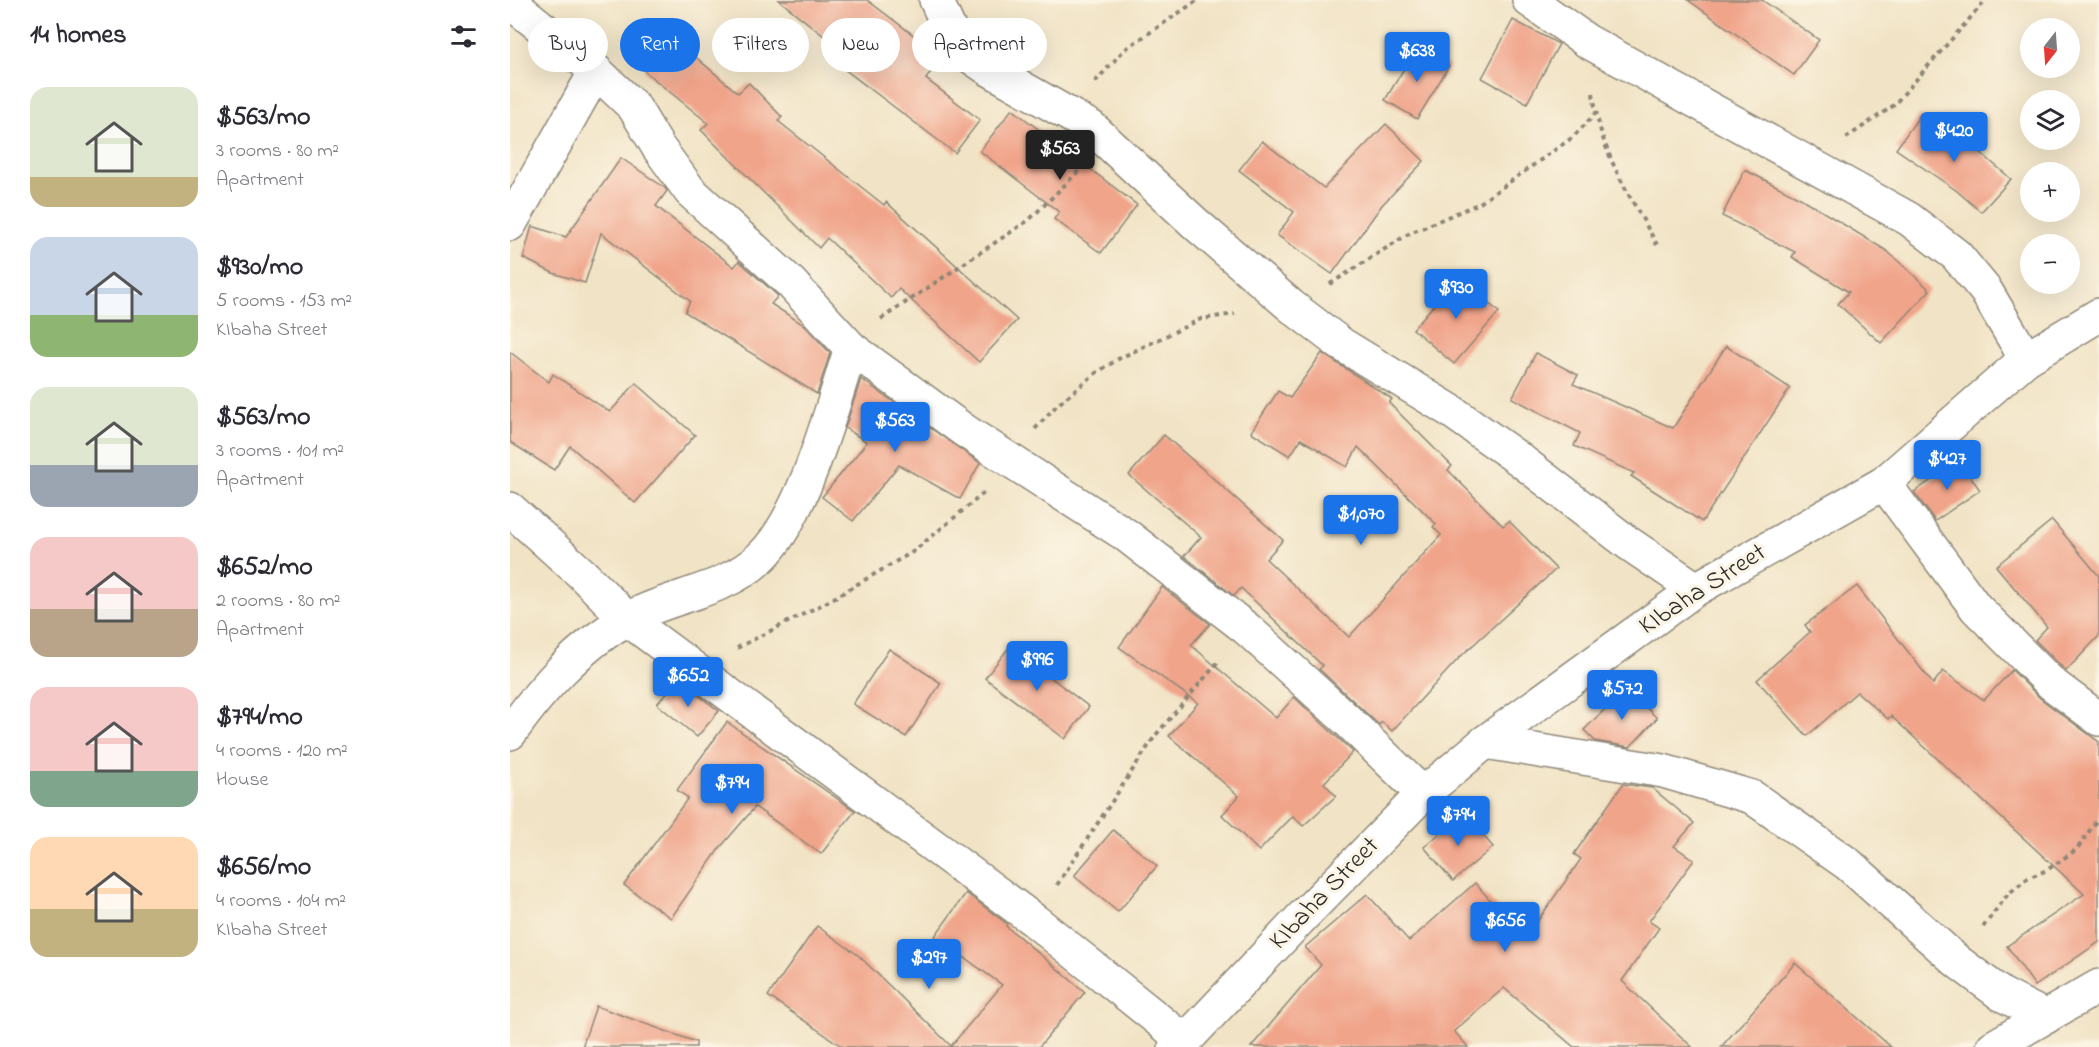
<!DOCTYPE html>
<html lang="en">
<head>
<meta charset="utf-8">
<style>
  :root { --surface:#fff; --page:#f7f7f7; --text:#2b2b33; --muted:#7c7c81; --accent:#1a73e8 }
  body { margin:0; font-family:"Indie Flower",sans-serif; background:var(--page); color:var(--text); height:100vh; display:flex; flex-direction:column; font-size:22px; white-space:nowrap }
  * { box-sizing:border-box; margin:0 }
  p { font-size:20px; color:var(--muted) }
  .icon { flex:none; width:33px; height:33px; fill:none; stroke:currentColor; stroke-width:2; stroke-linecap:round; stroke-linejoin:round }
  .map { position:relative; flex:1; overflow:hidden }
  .panel { display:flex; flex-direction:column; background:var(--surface); width:510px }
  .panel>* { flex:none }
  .hud { position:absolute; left:18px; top:18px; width:570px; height:54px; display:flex; gap:12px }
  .needle { width:39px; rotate:197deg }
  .tools { position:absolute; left:1510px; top:18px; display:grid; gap:12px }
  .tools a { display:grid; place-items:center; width:60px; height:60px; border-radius:50%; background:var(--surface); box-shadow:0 6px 24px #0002; font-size:30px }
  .price { position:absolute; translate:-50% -51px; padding:0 14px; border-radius:6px; background:var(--accent); color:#fff; font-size:20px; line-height:39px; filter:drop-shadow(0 2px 3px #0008) }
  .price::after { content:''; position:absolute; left:50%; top:36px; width:18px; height:14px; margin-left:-9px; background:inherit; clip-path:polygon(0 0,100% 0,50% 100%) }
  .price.selected { background:#222; color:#fff }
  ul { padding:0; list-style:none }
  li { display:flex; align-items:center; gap:18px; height:150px; padding:0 30px }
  li span { display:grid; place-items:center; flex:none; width:168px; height:120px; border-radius:18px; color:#555 }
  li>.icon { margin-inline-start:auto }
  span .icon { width:72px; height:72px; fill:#fffc; stroke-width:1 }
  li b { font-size:26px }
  h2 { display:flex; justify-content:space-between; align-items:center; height:72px; padding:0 30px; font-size:26px }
  .tag { padding:0 21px; border-radius:27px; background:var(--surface); box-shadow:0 6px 24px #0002; font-size:21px; line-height:54px }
  .tag.selected { background:var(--accent); color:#fff }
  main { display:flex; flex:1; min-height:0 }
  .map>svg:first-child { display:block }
  .building { fill:#f0a48a }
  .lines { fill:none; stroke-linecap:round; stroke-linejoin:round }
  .street-casing { stroke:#8e8778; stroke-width:36 }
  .path { stroke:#8e8778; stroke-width:4; stroke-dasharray:4.5 4.5; stroke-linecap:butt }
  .street { stroke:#fff; stroke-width:33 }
  .labels { text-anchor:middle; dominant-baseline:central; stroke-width:6; stroke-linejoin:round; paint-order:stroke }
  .street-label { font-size:26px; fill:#2b2b2b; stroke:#fcf5e5 }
</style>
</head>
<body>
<main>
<section class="panel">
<h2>14 homes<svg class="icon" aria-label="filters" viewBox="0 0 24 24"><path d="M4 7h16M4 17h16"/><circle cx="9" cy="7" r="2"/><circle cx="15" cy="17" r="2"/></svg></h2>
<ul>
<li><span style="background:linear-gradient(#dfe7d0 75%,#c2b280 0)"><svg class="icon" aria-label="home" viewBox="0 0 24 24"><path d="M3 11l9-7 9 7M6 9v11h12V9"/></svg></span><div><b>$563/mo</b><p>3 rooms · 80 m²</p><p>Apartment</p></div></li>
<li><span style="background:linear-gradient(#c9d6e8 65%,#8fb573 0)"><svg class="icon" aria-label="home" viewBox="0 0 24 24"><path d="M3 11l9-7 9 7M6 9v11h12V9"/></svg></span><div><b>$930/mo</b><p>5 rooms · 153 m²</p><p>KIbaha Street</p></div></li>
<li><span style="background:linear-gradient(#dfe7d0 65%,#9aa5b1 0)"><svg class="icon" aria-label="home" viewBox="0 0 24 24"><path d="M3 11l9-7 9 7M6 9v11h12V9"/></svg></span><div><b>$563/mo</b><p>3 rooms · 101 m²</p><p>Apartment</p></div></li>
<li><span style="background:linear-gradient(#f6c9c9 60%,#b9a48a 0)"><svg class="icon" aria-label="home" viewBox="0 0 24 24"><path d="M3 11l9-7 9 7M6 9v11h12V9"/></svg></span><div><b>$652/mo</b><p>2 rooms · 80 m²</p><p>Apartment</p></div></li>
<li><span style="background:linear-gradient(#f6c9c9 70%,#7fa58c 0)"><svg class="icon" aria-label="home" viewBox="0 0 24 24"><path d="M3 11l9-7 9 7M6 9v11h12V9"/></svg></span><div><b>$794/mo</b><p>4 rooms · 120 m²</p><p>House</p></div></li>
<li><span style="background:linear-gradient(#ffd9b3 60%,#c2b280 0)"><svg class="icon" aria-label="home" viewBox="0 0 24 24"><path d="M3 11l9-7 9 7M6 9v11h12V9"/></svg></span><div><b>$656/mo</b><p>4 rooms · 104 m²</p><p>KIbaha Street</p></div></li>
</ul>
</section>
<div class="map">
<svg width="1589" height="1047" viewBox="0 0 1589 1047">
  <rect width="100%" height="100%" fill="#fcf5e5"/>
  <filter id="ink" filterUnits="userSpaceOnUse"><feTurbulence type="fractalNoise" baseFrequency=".0167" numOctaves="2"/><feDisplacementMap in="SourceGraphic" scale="12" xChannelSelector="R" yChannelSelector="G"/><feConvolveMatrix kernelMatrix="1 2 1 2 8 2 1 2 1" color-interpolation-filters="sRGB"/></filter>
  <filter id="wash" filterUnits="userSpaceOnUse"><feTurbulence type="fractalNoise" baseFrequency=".008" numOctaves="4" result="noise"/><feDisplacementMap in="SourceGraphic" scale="24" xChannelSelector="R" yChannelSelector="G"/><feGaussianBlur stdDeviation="1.35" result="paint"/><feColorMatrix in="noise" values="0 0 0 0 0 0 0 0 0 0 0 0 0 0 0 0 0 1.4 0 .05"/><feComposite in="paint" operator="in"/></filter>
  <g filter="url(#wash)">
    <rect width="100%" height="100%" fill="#f1e3c5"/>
    <g id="blocks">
      <!-- building -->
      <g class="building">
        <polygon points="269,0 357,0 431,56 416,79 470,120 445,153 317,56 325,45"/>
        <polygon points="1178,0 1252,0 1309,40 1284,75"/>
        <polygon points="1003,20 1049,44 1017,103 972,78"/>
        <polygon points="162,37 228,93 239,83 272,117 268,121 374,205 376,202 507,320 469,362 389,289 381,298 317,238 309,248 191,130 198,123 134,71"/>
        <polygon points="907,47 939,66 907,119 875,100"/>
        <polygon points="502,109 627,205 591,253 544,219 549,212 470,151"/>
        <polygon points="1410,115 1460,149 1463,146 1501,179 1471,212 1447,191 1386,149"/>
        <polygon points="876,124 914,161 872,205 822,274 767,235 784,212 729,170 752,141 814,188"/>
        <polygon points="111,158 155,188 157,191 146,206 224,267 229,261 268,296 261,304 294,325 320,353 307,394 175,312 180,301 91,233 75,283 43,273 13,258 22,226 56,237"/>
        <polygon points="1235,170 1292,199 1377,251 1420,290 1371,343 1328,304 1339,292 1282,257 1285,252 1212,216"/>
        <polygon points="948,277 989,312 944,364 903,329"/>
        <polygon points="1216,346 1280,388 1192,522 1121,476 1124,473 1064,446 1070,433 1002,398 1026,353 1068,375 1063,384 1163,428"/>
        <polygon points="0,352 39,382 43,374 100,412 126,383 185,435 125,503 60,446 44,470 0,442"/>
        <polygon points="812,353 882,399 879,403 942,466 938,470 993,526 999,521 1046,569 949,658 882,731 872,722 869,725 809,669 813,666 731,588 724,596 674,556 691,537 619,475 654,435 773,540 756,559 839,637 931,535 923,527 926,524 848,447 837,467 791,439 780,456 741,432 768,391 780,398"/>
        <polygon points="351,379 470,463 450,499 389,465 343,521 312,497 357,442 335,428"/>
        <polygon points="1450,461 1470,490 1425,521 1404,492"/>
        <polygon points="1542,520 1589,576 1589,636 1556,671 1525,640 1537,627 1486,566"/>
        <polygon points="1347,586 1423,684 1433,671 1474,700 1502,670 1531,699 1589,742 1589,942 1525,986 1497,946 1574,894 1381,716 1378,719 1347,692 1297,736 1247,680 1300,632 1295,625"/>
        <polygon points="652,587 700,624 681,645 766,718 784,697 843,752 814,783 826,796 793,826 783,816 749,851 712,815 729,796 659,736 688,703 609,647"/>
        <polygon points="500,646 579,707 555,739 475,678"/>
        <polygon points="379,649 431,683 396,737 343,704"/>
        <polygon points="168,680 209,711 187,737 147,704"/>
        <polygon points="1116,688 1147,718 1120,747 1085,741 1074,730"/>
        <polygon points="217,722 345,811 311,854 245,807 209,849 161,918 114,885 178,798 167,790"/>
        <polygon points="1113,784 1142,788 1184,823 1164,846 1184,860 1139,921 1149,928 1112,981 1182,1047 1064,1047 994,988 944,1031 958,1047 741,1047 811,965 795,947 857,894 899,941 965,883 1015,939 1071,859 1064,854"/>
        <polygon points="954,813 983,847 943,881 914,847"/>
        <polygon points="603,830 647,866 608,912 564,876"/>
        <polygon points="456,893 497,924 496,926 575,992 529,1047 333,1047 258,996 307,926 348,955 441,1046 492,985 425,936"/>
        <polygon points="1285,963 1381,1047 1211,1047"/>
        <polygon points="86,1006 186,1042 186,1047 72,1047"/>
      </g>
    </g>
  </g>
  <g filter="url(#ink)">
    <use href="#blocks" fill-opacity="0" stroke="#8e8778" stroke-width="1.5"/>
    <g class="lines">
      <defs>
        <g id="street">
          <polyline points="426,0 448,48 479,69 581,127 687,225 781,306 831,344 941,411 1009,459 1118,543 1186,589"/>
          <polyline points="1019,0 1077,41 1399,219 1446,255 1476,291 1516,359"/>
          <polyline points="0,2 86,71 124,107 148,147 180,191 280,282 341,348 455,431 616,535 737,629 838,721 913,794"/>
          <polyline points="0,224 86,71"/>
          <polyline points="1374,483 1466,608 1542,684 1589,719"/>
          <polyline points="0,509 71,573 117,619 525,921 675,1041"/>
          <path d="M 0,733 C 32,688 68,647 117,619 C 160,595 216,592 252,556 C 295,514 322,406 341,348"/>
          <polyline points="975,742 1153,771 1242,797 1338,864 1448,962 1491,994 1536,1017"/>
          <polyline points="665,1047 675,1041 793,916 913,794 975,742 1186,589 1374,483 1516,359 1589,315"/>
          <polyline points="1483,1047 1589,986"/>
        </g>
      </defs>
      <!-- street casing -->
      <use href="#street" class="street-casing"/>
      <!-- path -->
      <g class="path">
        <polyline points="585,82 614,50 688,0"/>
        <path d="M 1083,93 C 1091,156 1118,191 1147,245"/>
        <polyline points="1336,138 1383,106 1476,0"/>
        <polyline points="820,284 900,233 970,203 1063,137 1085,114"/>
        <polyline points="371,319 519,220 569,171"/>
        <polyline points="525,429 546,406 586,373 610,358 691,319 725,314"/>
        <polyline points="227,648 317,602 404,551 474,493"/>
        <polyline points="547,885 645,736 709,661"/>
        <polyline points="1473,927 1498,894 1518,878 1537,870 1567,849 1589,817"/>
      </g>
      <!-- street -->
      <use href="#street" class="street"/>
    </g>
  </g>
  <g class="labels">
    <!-- street labels -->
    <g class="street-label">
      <text transform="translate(1193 590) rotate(-33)">KIbaha Street</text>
      <text transform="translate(815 894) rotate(-46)">KIbaha Street</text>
    </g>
  </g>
</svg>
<div class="tools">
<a><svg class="needle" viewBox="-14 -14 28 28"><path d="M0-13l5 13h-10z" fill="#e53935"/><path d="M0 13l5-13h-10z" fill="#7c7c81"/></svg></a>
<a><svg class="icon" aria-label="layers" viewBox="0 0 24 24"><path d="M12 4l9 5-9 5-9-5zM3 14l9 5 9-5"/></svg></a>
<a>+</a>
<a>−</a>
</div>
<b class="price" style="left:907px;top:83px">$638</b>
<b class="price" style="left:1444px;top:163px">$420</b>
<b class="price selected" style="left:550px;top:181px">$563</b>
<b class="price" style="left:946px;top:320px">$930</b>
<b class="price" style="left:385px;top:453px">$563</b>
<b class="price" style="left:1437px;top:491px">$427</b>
<b class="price" style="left:851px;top:546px">$1,070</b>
<b class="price" style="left:527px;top:692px">$996</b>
<b class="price" style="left:178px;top:708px">$652</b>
<b class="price" style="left:1112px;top:721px">$572</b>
<b class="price" style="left:222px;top:815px">$794</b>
<b class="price" style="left:948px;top:847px">$794</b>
<b class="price" style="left:995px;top:953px">$656</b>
<b class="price" style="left:419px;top:990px">$297</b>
<div class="hud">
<a class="tag">Buy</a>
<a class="tag selected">Rent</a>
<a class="tag">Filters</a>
<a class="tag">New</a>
<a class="tag">Apartment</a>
</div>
</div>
</main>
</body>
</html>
